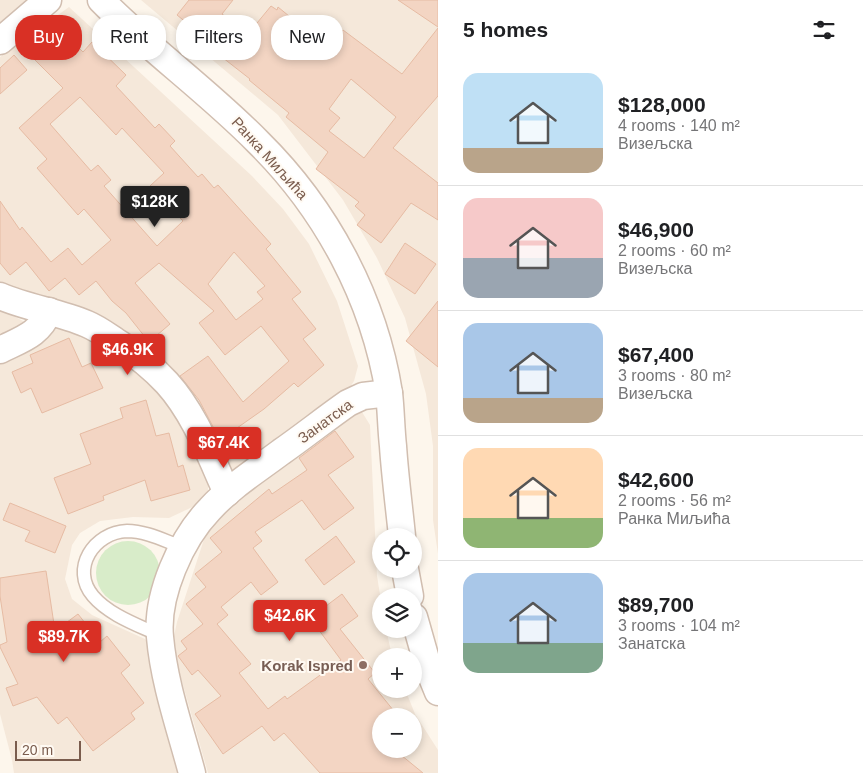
<!DOCTYPE html>
<html lang="en">
<head>
<meta charset="utf-8">
<style>
  :root { --surface:#fff; --page:#f2f2f2; --text:#202124; --muted:#757577; --line:#e0e0e0; --accent:#d93025 }
  body { margin:0; font-family:Arial,sans-serif; background:var(--page); color:var(--text); height:100vh; display:flex; flex-direction:column; font-size:19px; white-space:nowrap }
  * { box-sizing:border-box; margin:0 }
  p { font-size:16px; color:var(--muted) }
  .icon { flex:none; width:28px; height:28px; fill:none; stroke:currentColor; stroke-width:2; stroke-linecap:round; stroke-linejoin:round }
  .map { position:relative; flex:1; overflow:hidden }
  .panel { display:flex; flex-direction:column; background:var(--surface); width:425px }
  .panel>* { flex:none }
  .banner { position:absolute; left:15px; top:15px; width:348px; height:45px; display:flex; gap:10px }
  .controls { position:absolute; left:372px; top:528px; display:grid; gap:10px }
  .controls a { display:grid; place-items:center; width:50px; height:50px; border-radius:50%; background:var(--surface); box-shadow:0 2px 8px #0003; font-size:25px }
  .scale { position:absolute; left:15px; bottom:12px; width:66px; box-sizing:border-box; padding-left:5px; border:2px solid #7a5c4d; border-top:0; font-size:14px; line-height:18px; white-space:nowrap; color:#7a5c4d; -webkit-text-stroke:4px #fffaf3; paint-order:stroke }
  .price { position:absolute; translate:-50% -42px; padding:0 11px; border-radius:5px; background:var(--accent); color:#fff; font-size:16px; line-height:32px; filter:drop-shadow(0 1px 2px #0008) }
  .price::after { content:''; position:absolute; left:50%; top:30px; width:15px; height:11px; margin-left:-8px; background:inherit; clip-path:polygon(0 0,100% 0,50% 100%) }
  .price.selected { background:#222; color:#fff }
  ul { padding:0; list-style:none }
  li { display:flex; align-items:center; gap:15px; height:125px; padding:0 25px }
  li+li { border-top:1px solid var(--line) }
  li span { display:grid; place-items:center; flex:none; width:140px; height:100px; border-radius:15px; color:#555 }
  li>.icon { margin-inline-start:auto }
  span .icon { width:60px; height:60px; fill:#fffc; stroke-width:1 }
  li b { font-size:21px }
  h2 { display:flex; justify-content:space-between; align-items:center; height:60px; padding:0 25px; font-size:21px }
  .pill { padding:0 18px; border-radius:20px; background:var(--surface); box-shadow:0 2px 8px #0003; font-size:18px; line-height:45px }
  .pill.selected { background:var(--accent); color:#fff }
  main { display:flex; flex:1; min-height:0 }
  .map>svg:first-child { display:block }
  .residential { fill:#f5e8da; fill-rule:evenodd }
  .green { fill:#d8ecc9 }
  .building { fill:#f3d5c3; stroke:#e6bba3; fill-rule:evenodd }
  .lines { fill:none; stroke-linecap:round; stroke-linejoin:round }
  .service-casing { stroke:#d1beb0; stroke-width:15 }
  .minor-casing { stroke:#d1beb0; stroke-width:29 }
  .service { stroke:#fff; stroke-width:12 }
  .minor { stroke:#fff; stroke-width:26 }
  .education-dot { fill:#8d6e63; stroke:#fffaf3; stroke-width:2 }
  .labels { text-anchor:middle; dominant-baseline:central; stroke-width:4; stroke-linejoin:round; paint-order:stroke }
  .street-label { font-size:15px; fill:#7a5c4d; stroke:#fffaf3 }
  .education-label { font-size:15px; font-weight:bold; fill:#785e54; stroke:#fffaf3; text-anchor:end }
</style>
</head>
<body>
<main>
<div class="map">
<svg width="438" height="773" viewBox="0 0 438 773">
  <rect width="100%" height="100%" fill="#fdf6ec"/>
  <!-- residential -->
  <g class="residential">
    <polygon points="0,0 37,0 0,31"/>
    <polygon points="141,0 438,0 438,554 433,520 433,446 426,394 405,318 377,258 343,200 278,115"/>
    <polygon points="69,7 252,176 283,209 309,244 337,301 358,366 354,381 347,392 237,472 229,470 167,367 0,283 0,57"/>
    <polygon points="0,309 23,321 21,331 0,341"/>
    <polygon points="70,326 127,359 160,389 190,429 208,476 208,491 203,502 169,518 133,517 100,521 80,533 72,545 65,579 72,599 92,615 145,639 155,651 184,773 14,773 12,760 0,714 0,360 52,329"/>
    <path d="M 355,407 L 362,412 L 370,425 L 377,576 L 381,601 L 381,629 L 386,629 L 392,656 L 381,656 L 381,689 L 405,689 L 415,714 L 438,750 L 438,773 L 208,773 L 177,664 L 174,636 L 177,622 L 209,524 L 258,475 ZM 381,716 L 414,716 L 414,749 L 381,749 Z"/>
  </g>
  <!-- green -->
  <circle class="green" cx="128" cy="573" r="32"/>
  <!-- building -->
  <g class="building">
    <path d="M 189,0 L 233,0 L 222,14 L 248,34 L 271,6 L 277,10 L 278,7 L 329,49 L 343,30 L 402,74 L 438,28 L 438,96 L 393,148 L 438,183 L 438,220 L 411,203 L 381,243 L 357,225 L 365,215 L 355,206 L 359,202 L 316,169 L 328,152 L 286,117 L 289,113 L 249,80 L 250,79 L 218,54 L 220,50 L 177,15 ZM 351,79 L 396,117 L 364,158 L 329,131 L 340,118 L 329,109 Z"/>
    <polygon points="398,0 438,0 438,27"/>
    <path d="M 54,23 L 83,52 L 92,42 L 126,75 L 116,86 L 155,128 L 159,124 L 175,141 L 170,146 L 198,177 L 202,174 L 214,188 L 218,185 L 271,244 L 266,249 L 301,292 L 292,299 L 316,329 L 303,339 L 324,365 L 298,387 L 294,383 L 264,409 L 220,440 L 199,400 L 180,376 L 208,356 L 243,402 L 289,361 L 261,326 L 225,355 L 199,323 L 214,311 L 159,263 L 135,283 L 170,324 L 149,342 L 126,313 L 112,301 L 96,281 L 79,295 L 65,278 L 49,291 L 26,262 L 10,275 L 0,263 L 0,201 L 20,230 L 22,227 L 51,262 L 68,248 L 82,265 L 111,240 L 84,209 L 78,215 L 37,168 L 47,159 L 19,128 L 63,88 L 26,51 ZM 80,97 L 116,135 L 122,128 L 164,173 L 150,186 L 183,221 L 157,246 L 104,186 L 111,180 L 98,165 L 91,171 L 50,124 ZM 234,252 L 265,286 L 257,292 L 263,299 L 236,320 L 208,284 Z"/>
    <polygon points="14,55 27,70 0,94 0,68"/>
    <polygon points="405,243 436,264 415,294 385,274"/>
    <polygon points="438,301 438,367 406,341"/>
    <polygon points="69,338 82,367 91,363 103,388 42,413 31,388 21,393 12,372 33,363 30,355"/>
    <polygon points="146,400 156,436 169,433 178,467 183,465 190,490 151,501 145,480 103,496 104,500 68,514 54,478 91,464 80,434 123,418 120,408"/>
    <polygon points="335,431 354,457 328,475 354,508 324,530 302,500 255,532 262,541 253,548 278,582 261,595 251,582 221,607 228,615 217,624 251,664 239,673 268,709 285,696 287,699 341,660 310,618 342,594 358,616 340,629 375,673 368,679 398,716 381,716 381,749 408,749 401,755 423,773 320,773 284,733 274,741 262,726 223,754 195,714 221,696 198,670 192,675 178,656 187,649 181,641 203,624 186,604 206,587 195,574 222,552 210,538 269,489 272,494 307,470 299,458"/>
    <polygon points="10,503 66,526 55,553 25,541 30,531 3,520"/>
    <polygon points="336,536 355,562 324,585 305,560"/>
    <polygon points="46,571 55,631 78,614 100,642 107,636 130,665 121,673 144,703 131,713 135,719 93,751 67,717 58,724 37,697 13,706 6,688 18,684 0,647 0,645 7,642 0,596 0,578"/>
  </g>
  <g class="lines">
    <defs>
      <path id="service" d="M 159,635 C 138,625 109,615 93,596 C 70,569 94,532 127,531 C 146,531 165,541 182,547"/>
      <g id="minor">
        <path d="M 101,0 C 150,50 208,91 258,142 C 326,209 374,298 389,393 C 391,410 391,428 393,446 C 395,476 399,506 402,536"/>
        <polyline points="0,41 48,0"/>
        <path d="M 0,296 C 28,308 59,312 87,324 C 99,329 109,337 120,344 C 137,355 153,368 167,383 C 195,414 210,456 227,493"/>
        <path d="M 0,350 C 22,339 39,335 49,311"/>
        <polyline points="405,569 410,596"/>
        <polyline points="414,617 429,670 438,692"/>
        <path d="M 192,773 C 180,728 164,683 160,637 C 156,595 181,539 210,509 C 230,487 257,470 281,452 C 304,436 325,419 348,403 L 363,396 L 389,393"/>
      </g>
    </defs>
    <!-- service casing -->
    <use href="#service" class="service-casing"/>
    <!-- minor casing -->
    <use href="#minor" class="minor-casing"/>
    <!-- service -->
    <use href="#service" class="service"/>
    <!-- minor -->
    <use href="#minor" class="minor"/>
  </g>
  <!-- markers -->
  <circle class="education-dot" cx="363" cy="665" r="5"/>
  <g class="labels">
    <!-- street labels -->
    <g class="street-label">
      <text transform="translate(270 158) rotate(48)">Ранка Миљића</text>
      <text transform="translate(325 421) rotate(-36)">Занатска</text>
    </g>
    <!-- education labels -->
    <g class="education-label">
      <text x="353" y="665">Korak Ispred</text>
    </g>
  </g>
</svg>
<div class="controls">
<a><svg class="icon" aria-label="locate" viewBox="0 0 24 24"><circle cx="12" cy="12" r="6"/><path d="M12 2v4M12 18v4M2 12h4M18 12h4"/></svg></a>
<a><svg class="icon" aria-label="layers" viewBox="0 0 24 24"><path d="M12 4l9 5-9 5-9-5zM3 14l9 5 9-5"/></svg></a>
<a>+</a>
<a>−</a>
</div>
<div class="scale">20 m</div>
<b class="price selected" style="left:155px;top:228px">$128K</b>
<b class="price" style="left:128px;top:376px">$46.9K</b>
<b class="price" style="left:224px;top:469px">$67.4K</b>
<b class="price" style="left:290px;top:642px">$42.6K</b>
<b class="price" style="left:64px;top:663px">$89.7K</b>
<div class="banner">
<a class="pill selected">Buy</a>
<a class="pill">Rent</a>
<a class="pill">Filters</a>
<a class="pill">New</a>
</div>
</div>
<section class="panel">
<h2>5 homes<svg class="icon" aria-label="filters" viewBox="0 0 24 24"><path d="M4 7h16M4 17h16"/><circle cx="9" cy="7" r="2"/><circle cx="15" cy="17" r="2"/></svg></h2>
<ul>
<li><span style="background:linear-gradient(#bfe0f5 75%,#b9a48a 0)"><svg class="icon" aria-label="home" viewBox="0 0 24 24"><path d="M3 11l9-7 9 7M6 9v11h12V9"/></svg></span><div><b>$128,000</b><p>4 rooms · 140 m²</p><p>Визељска</p></div></li>
<li><span style="background:linear-gradient(#f6c9c9 60%,#9aa5b1 0)"><svg class="icon" aria-label="home" viewBox="0 0 24 24"><path d="M3 11l9-7 9 7M6 9v11h12V9"/></svg></span><div><b>$46,900</b><p>2 rooms · 60 m²</p><p>Визељска</p></div></li>
<li><span style="background:linear-gradient(#a9c7e8 75%,#b9a48a 0)"><svg class="icon" aria-label="home" viewBox="0 0 24 24"><path d="M3 11l9-7 9 7M6 9v11h12V9"/></svg></span><div><b>$67,400</b><p>3 rooms · 80 m²</p><p>Визељска</p></div></li>
<li><span style="background:linear-gradient(#ffd9b3 70%,#8fb573 0)"><svg class="icon" aria-label="home" viewBox="0 0 24 24"><path d="M3 11l9-7 9 7M6 9v11h12V9"/></svg></span><div><b>$42,600</b><p>2 rooms · 56 m²</p><p>Ранка Миљића</p></div></li>
<li><span style="background:linear-gradient(#a9c7e8 70%,#7fa58c 0)"><svg class="icon" aria-label="home" viewBox="0 0 24 24"><path d="M3 11l9-7 9 7M6 9v11h12V9"/></svg></span><div><b>$89,700</b><p>3 rooms · 104 m²</p><p>Занатска</p></div></li>
</ul>
</section>
</main>
</body>
</html>
